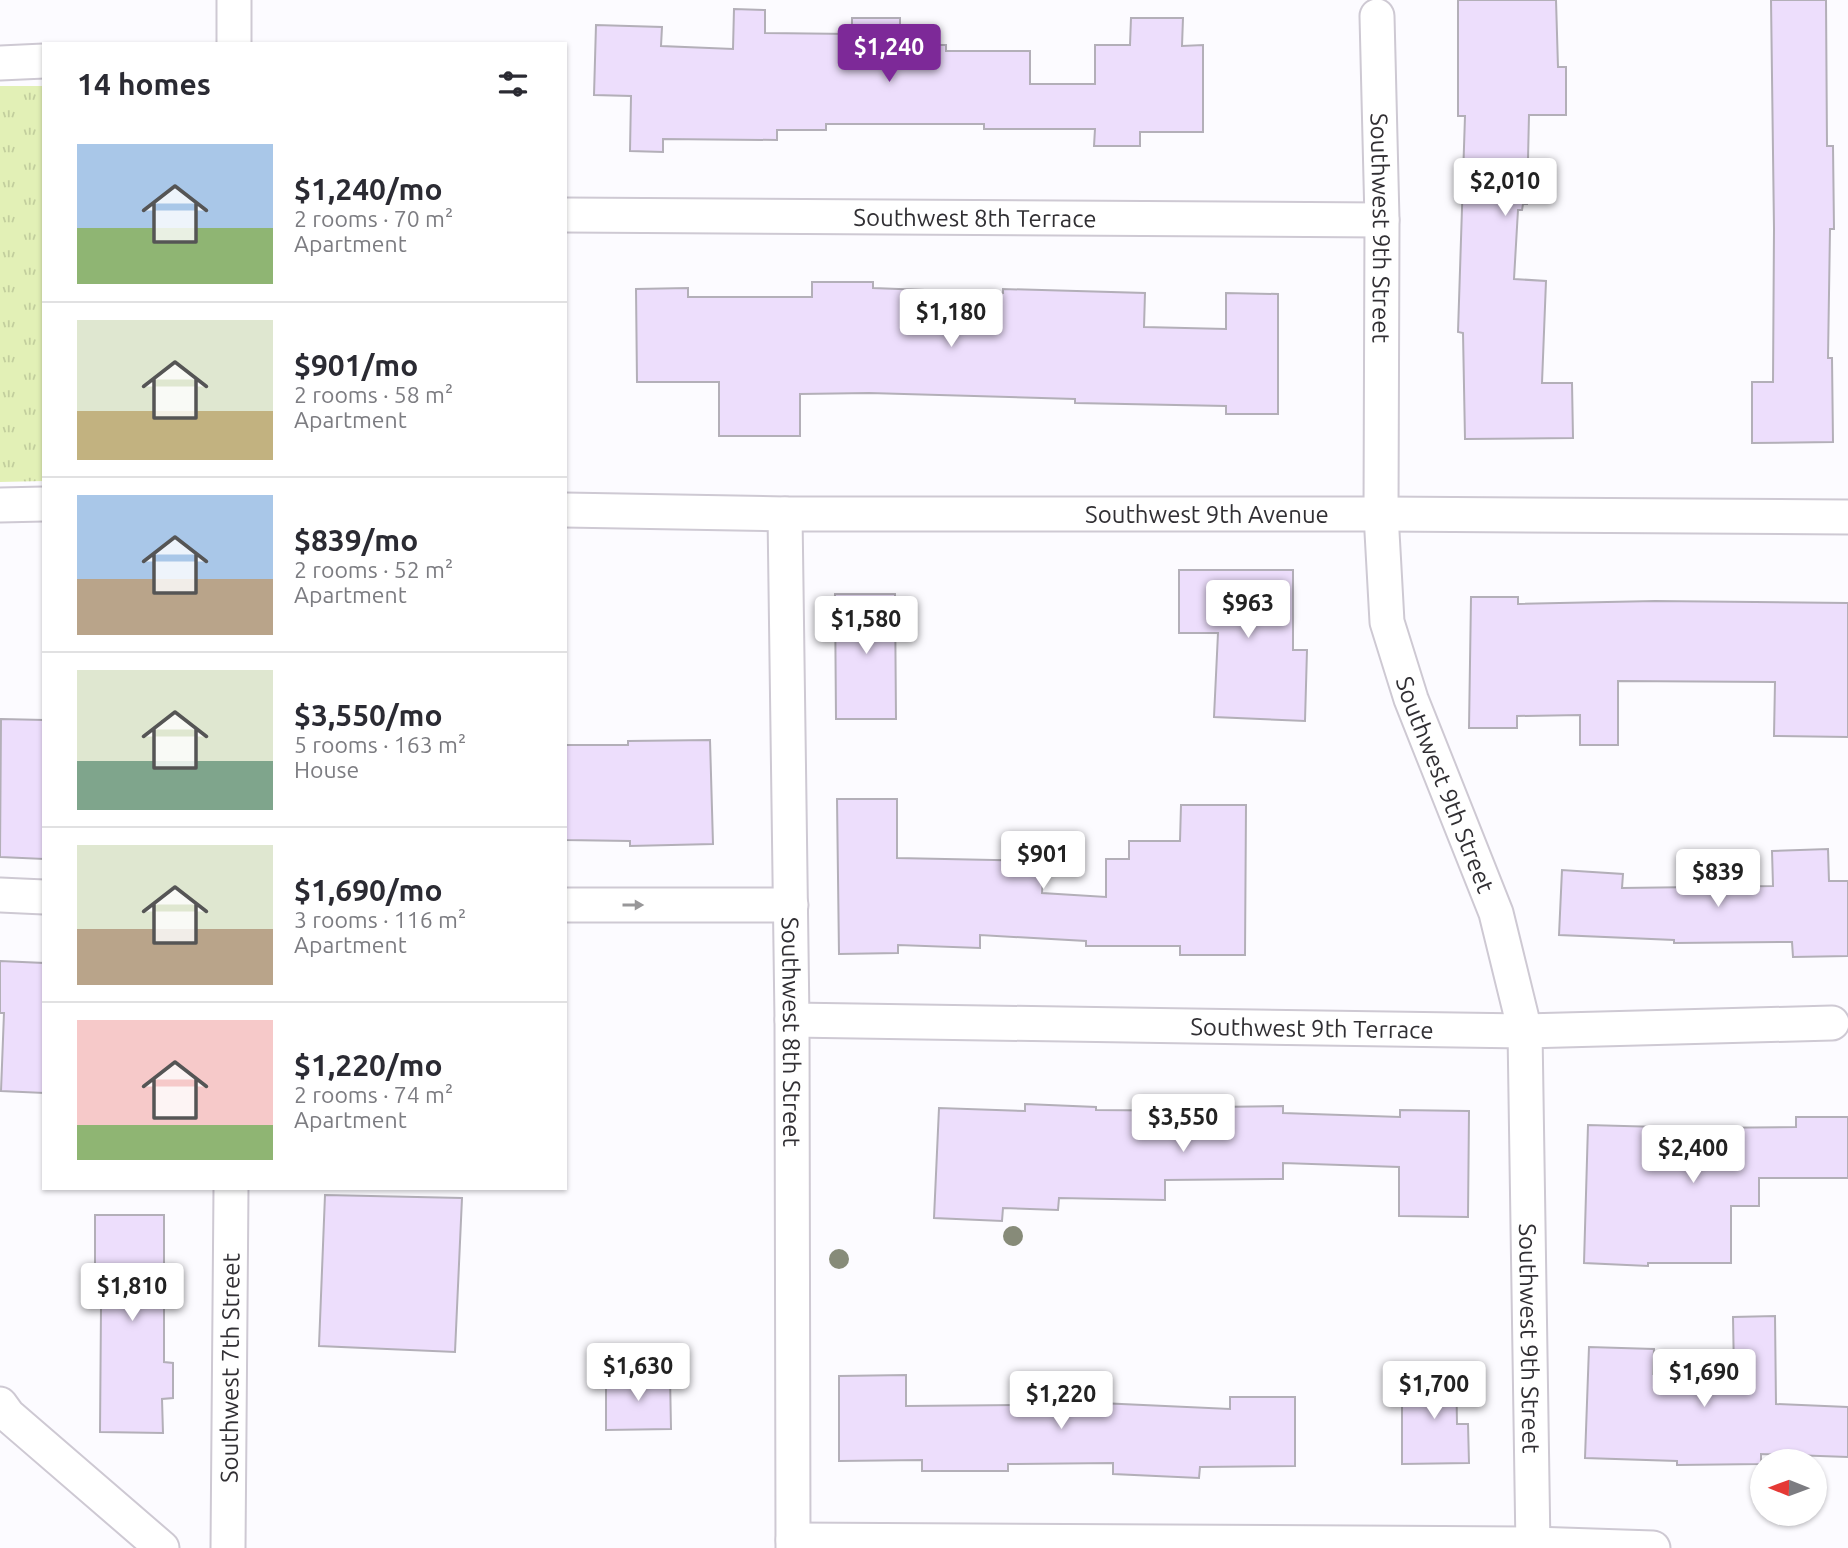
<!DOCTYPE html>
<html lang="en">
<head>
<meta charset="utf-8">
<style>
  :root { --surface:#fff; --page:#f2f2f3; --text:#2b2b33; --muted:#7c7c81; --line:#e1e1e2; --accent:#7d2998 }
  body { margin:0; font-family:Ubuntu,sans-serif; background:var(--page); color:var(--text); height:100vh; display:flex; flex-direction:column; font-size:26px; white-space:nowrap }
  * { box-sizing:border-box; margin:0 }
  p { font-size:23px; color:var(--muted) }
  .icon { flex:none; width:38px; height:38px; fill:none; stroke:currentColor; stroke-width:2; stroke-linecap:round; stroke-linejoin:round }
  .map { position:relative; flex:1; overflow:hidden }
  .sheet { position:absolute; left:42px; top:42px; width:525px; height:1148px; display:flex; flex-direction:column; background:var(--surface); border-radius:0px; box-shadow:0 2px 5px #0004 }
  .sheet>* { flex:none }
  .needle { width:46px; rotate:271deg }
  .controls { position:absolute; left:1750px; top:1449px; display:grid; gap:14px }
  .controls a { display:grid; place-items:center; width:77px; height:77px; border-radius:50%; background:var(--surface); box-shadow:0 2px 5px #0004; font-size:35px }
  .price { position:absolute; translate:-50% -60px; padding:0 16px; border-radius:7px; background:#fff; color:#222; font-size:23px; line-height:46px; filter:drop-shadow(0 2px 4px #0008) }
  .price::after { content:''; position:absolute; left:50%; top:42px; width:21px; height:16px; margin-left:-10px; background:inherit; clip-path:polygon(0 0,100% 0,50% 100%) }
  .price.active { background:var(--accent); color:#fff }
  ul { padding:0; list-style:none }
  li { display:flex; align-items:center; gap:21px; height:175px; padding:0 35px }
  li+li { border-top:2px solid var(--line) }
  li span { display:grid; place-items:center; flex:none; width:196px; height:140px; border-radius:0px; color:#555 }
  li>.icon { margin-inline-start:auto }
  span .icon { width:84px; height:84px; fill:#fffc; stroke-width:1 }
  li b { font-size:30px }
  h2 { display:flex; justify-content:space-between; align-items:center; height:84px; padding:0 35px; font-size:30px }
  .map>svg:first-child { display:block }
  .park { fill:url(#park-tufts) }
  .building { fill:#eddefc; stroke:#b3afb8; stroke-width:2 }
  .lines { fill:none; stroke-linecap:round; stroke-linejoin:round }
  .street-casing { stroke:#cec9d3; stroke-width:37 }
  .street { stroke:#fff; stroke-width:33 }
  .tree { fill:#878b79 }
  .oneway { fill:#989799 }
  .labels { text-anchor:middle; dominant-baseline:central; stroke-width:5; stroke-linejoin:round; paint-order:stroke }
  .street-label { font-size:24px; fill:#312f33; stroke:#fff }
</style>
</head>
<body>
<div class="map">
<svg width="1848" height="1548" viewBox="0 0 1848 1548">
  <defs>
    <pattern id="park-tufts" width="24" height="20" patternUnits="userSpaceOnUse" patternTransform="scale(1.75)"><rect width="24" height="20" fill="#e2f0b6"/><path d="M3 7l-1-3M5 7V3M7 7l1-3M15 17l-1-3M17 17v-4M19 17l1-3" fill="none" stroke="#c2ce9d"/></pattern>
  </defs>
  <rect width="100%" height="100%" fill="#fcfbff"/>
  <!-- park -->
  <polygon class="park" points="0,86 44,86 44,481 0,482"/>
  <!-- building -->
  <g class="building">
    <polygon points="1458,0 1556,0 1558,67 1566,67 1566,115 1529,115 1527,204 1523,204 1522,210 1518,210 1514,279 1546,281 1542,383 1572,383 1573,438 1465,439 1463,333 1458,332 1465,116 1458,116"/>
    <polygon points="1771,0 1826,0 1827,146 1833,146 1834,229 1830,229 1828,358 1832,358 1833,442 1752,443 1752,382 1773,382 1774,229"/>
    <polygon points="734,9 765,10 765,33 852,34 852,18 900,18 900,45 946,45 946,51 1030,51 1030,84 1095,84 1095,45 1130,45 1131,18 1183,18 1182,46 1203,45 1203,132 1140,132 1140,146 1094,146 1095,129 984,129 984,124 826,124 826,130 777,130 777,140 663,139 663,152 630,151 631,96 594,95 596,25 662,27 661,46 733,49"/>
    <polygon points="812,282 873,282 873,288 1003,293 1003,289 1145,293 1144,327 1226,329 1226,293 1278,294 1278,414 1226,414 1226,406 1075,403 1075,399 869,393 800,394 800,436 719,436 719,382 637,382 636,289 688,288 688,297 812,297"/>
    <polygon points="1179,570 1293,570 1293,650 1307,650 1305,721 1214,717 1218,633 1179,633"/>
    <polygon points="835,594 895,594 896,719 836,719"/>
    <polygon points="1471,597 1518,597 1518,604 1655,601 1848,603 1848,737 1774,736 1775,682 1618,681 1618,745 1580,745 1580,715 1517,716 1517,728 1469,728"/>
    <polygon points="1,719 44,720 44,859 0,857"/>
    <polygon points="710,740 713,844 630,846 630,841 565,840 565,745 628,745 628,741"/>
    <polygon points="837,799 897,799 897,858 1044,861 1042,893 1106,897 1106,859 1129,859 1129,841 1180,841 1181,805 1246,805 1245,955 1180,955 1180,946 1086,946 1086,941 980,935 980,948 898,945 898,953 839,954"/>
    <polygon points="1828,849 1829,881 1848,881 1848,956 1793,957 1792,942 1674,943 1674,940 1559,935 1562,870 1623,874 1622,888 1773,886 1772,851"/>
    <polygon points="0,961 44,963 44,1093 1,1091 4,1013 0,1013"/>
    <polygon points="1025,1104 1096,1107 1096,1110 1213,1111 1213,1107 1283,1106 1283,1113 1400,1117 1400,1110 1469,1111 1468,1217 1399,1216 1399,1167 1283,1163 1283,1179 1165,1180 1165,1200 1059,1198 1058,1210 1003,1208 1002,1221 934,1218 939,1108 1025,1111"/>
    <polygon points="1796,1117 1848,1117 1848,1178 1759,1178 1759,1206 1731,1206 1731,1263 1648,1263 1648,1266 1584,1263 1588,1125 1697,1128 1796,1127"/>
    <polygon points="325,1195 462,1198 455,1352 319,1346"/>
    <polygon points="95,1215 164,1215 164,1362 173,1363 173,1398 162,1399 163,1433 100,1432 101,1307 95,1307"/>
    <polygon points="1775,1316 1776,1404 1848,1407 1848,1457 1761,1454 1761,1464 1677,1465 1677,1461 1585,1458 1589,1347 1654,1349 1653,1374 1734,1374 1733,1317"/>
    <polygon points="1424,1364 1456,1364 1457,1424 1468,1424 1469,1463 1402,1464 1402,1396 1424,1396"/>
    <polygon points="1058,1373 1058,1398 1100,1397 1100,1403 1230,1409 1230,1397 1295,1397 1295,1466 1200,1467 1199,1478 1113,1474 1113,1463 1008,1464 1008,1471 922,1471 922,1460 839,1461 839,1376 906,1375 906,1406 1024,1405 1024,1374"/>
    <polygon points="670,1376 671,1429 606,1430 606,1377"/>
  </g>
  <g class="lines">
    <defs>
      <g id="street">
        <polyline points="234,0 234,44"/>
        <path id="s1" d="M 1377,16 L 1382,220 L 1381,514 L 1387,622 L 1411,699 L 1496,913 L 1525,1031 L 1533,1548"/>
        <polyline points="0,63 44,61"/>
        <path id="s2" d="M 565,215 L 1382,220"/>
        <polyline points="0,505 44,504"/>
        <path id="s3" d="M 565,510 L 785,514 L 1381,514 L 1848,517"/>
        <path id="s4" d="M 785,514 L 792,1020 L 793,1548"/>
        <polyline points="0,895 44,897"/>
        <polyline points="565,905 791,905"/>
        <path id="s5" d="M 792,1020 L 1525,1031 L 1832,1023"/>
        <polyline points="0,1404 8,1415 162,1548"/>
        <polyline points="793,1540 1533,1544 1653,1548"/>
        <path id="s6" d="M 228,1548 L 231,1188"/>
      </g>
    </defs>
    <!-- street casing -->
    <use href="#street" class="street-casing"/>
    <!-- street -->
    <use href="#street" class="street"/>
  </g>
  <!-- trees -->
  <g class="tree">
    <circle cx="1013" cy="1236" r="10"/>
    <circle cx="839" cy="1259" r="10"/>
  </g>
  <!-- one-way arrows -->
  <defs><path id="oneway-solid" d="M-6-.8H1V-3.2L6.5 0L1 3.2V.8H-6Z" transform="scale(1.75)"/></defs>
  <use class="oneway" href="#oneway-solid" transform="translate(633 905)"/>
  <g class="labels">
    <!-- street labels -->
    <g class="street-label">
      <text stroke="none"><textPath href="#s2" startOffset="410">Southwest 8th Terrace</textPath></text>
      <text stroke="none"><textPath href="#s1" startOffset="212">Southwest 9th Street</textPath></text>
      <text stroke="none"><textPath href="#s3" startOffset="642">Southwest 9th Avenue</textPath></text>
      <text stroke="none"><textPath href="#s1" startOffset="779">Southwest 9th Street</textPath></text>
      <text stroke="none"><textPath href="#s5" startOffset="520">Southwest 9th Terrace</textPath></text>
      <text stroke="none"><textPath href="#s4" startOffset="518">Southwest 8th Street</textPath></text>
      <text stroke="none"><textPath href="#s1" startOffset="1346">Southwest 9th Street</textPath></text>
      <text stroke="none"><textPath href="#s6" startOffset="180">Southwest 7th Street</textPath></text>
    </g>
  </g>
</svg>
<div class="controls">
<a><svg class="needle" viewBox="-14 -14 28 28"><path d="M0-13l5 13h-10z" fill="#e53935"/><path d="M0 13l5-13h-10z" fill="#7c7c81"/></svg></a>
</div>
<b class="price active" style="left:889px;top:84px">$1,240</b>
<b class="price" style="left:1505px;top:218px">$2,010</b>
<b class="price" style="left:951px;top:349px">$1,180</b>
<b class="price" style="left:1248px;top:640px">$963</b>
<b class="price" style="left:866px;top:656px">$1,580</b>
<b class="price" style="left:1043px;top:891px">$901</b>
<b class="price" style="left:1718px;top:909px">$839</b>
<b class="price" style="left:1183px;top:1154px">$3,550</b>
<b class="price" style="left:1693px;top:1185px">$2,400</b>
<b class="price" style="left:132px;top:1323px">$1,810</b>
<b class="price" style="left:638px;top:1403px">$1,630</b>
<b class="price" style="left:1704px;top:1409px">$1,690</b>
<b class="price" style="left:1434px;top:1421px">$1,700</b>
<b class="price" style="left:1061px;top:1431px">$1,220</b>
<section class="sheet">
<h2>14 homes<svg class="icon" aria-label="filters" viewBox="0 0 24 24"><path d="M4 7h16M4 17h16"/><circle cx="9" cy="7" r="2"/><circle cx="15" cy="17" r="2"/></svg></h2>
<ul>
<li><span style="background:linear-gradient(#a9c7e8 60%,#8fb573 0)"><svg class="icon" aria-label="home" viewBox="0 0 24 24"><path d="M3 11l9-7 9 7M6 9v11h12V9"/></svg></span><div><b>$1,240/mo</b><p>2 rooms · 70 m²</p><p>Apartment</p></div></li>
<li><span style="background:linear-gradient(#dfe7d0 65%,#c2b280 0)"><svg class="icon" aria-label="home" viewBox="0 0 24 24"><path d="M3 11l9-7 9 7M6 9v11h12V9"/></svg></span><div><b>$901/mo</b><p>2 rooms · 58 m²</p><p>Apartment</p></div></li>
<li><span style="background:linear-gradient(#a9c7e8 60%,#b9a48a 0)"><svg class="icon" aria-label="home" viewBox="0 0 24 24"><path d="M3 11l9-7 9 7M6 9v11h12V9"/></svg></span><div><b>$839/mo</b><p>2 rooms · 52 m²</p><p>Apartment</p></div></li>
<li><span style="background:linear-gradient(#dfe7d0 65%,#7fa58c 0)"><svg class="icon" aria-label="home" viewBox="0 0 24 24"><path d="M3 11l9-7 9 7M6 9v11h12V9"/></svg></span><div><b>$3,550/mo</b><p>5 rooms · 163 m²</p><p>House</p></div></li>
<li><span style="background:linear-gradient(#dfe7d0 60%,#b9a48a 0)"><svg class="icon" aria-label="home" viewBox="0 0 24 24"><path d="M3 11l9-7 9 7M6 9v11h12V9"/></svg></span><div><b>$1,690/mo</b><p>3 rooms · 116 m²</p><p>Apartment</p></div></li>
<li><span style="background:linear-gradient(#f6c9c9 75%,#8fb573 0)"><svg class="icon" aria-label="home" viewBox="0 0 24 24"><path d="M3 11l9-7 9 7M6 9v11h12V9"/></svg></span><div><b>$1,220/mo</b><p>2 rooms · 74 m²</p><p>Apartment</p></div></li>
</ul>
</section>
</div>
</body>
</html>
